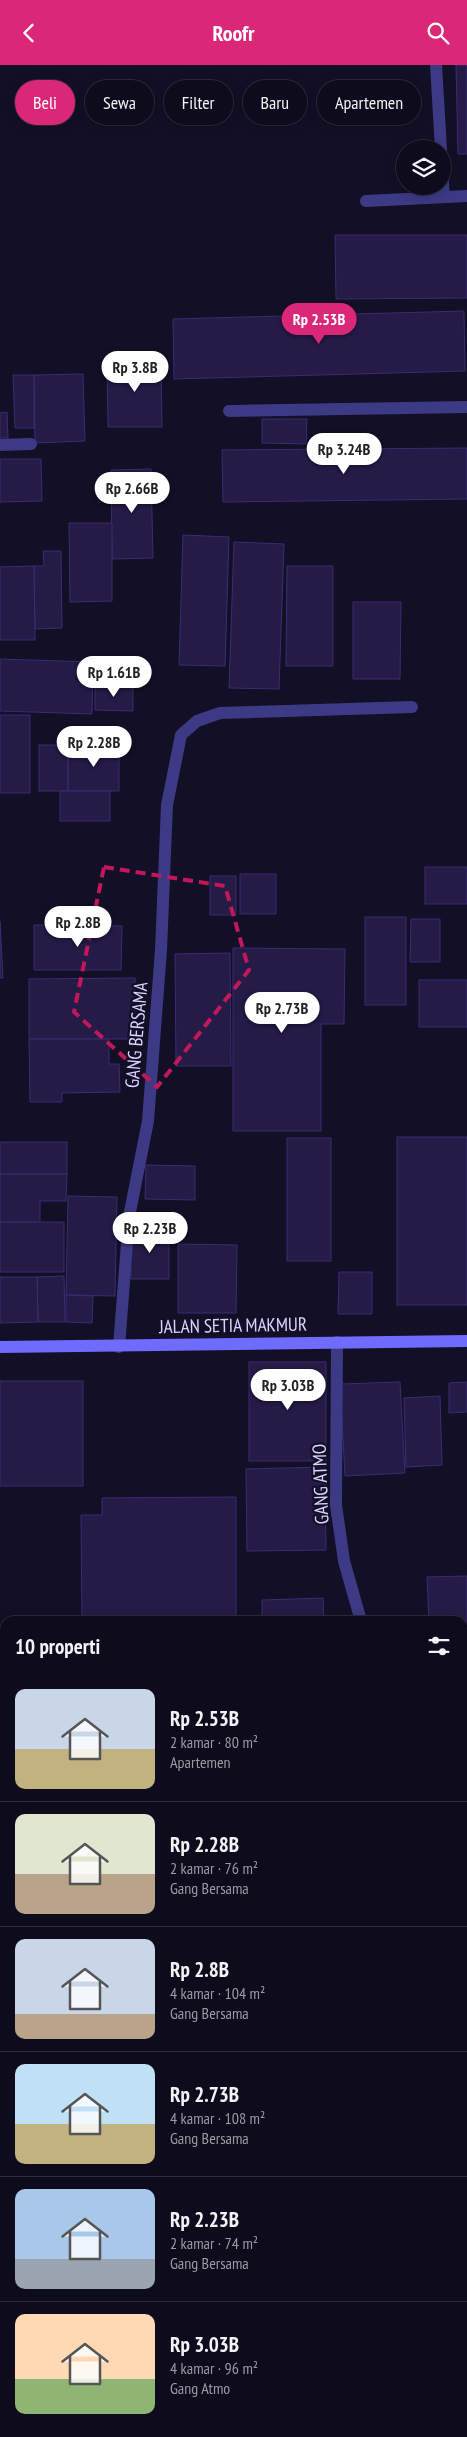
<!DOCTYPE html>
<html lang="id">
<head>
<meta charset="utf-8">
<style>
  :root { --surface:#0e0b1c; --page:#171425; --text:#f1f3f6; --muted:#9b9ba3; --line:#2e2b3b; --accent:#db2777 }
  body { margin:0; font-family:"PT Sans Narrow",sans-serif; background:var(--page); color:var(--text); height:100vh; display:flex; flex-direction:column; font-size:19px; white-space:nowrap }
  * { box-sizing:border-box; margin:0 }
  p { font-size:16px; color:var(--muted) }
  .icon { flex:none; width:28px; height:28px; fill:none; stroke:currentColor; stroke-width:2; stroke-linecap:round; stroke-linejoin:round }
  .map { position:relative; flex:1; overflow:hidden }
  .drawer { position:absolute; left:0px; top:1551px; width:468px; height:821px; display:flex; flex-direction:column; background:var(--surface); border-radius:15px 15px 0 0; box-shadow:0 2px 12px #0003,0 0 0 1px var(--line) }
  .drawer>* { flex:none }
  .guide { position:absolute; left:15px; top:15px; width:438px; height:45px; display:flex; gap:10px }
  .buttons { position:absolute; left:396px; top:75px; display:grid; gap:10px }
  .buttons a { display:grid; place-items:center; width:55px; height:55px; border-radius:50%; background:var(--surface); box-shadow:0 2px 12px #0003,0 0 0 1px var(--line); font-size:25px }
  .price { position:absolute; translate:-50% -42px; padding:0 11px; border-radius:18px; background:#fff; color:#222; font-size:16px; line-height:32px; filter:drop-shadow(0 1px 2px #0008) }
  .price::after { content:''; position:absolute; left:50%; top:30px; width:15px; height:11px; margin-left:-8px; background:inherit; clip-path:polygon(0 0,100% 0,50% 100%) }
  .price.current { background:var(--accent); color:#fff }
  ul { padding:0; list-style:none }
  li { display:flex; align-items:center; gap:15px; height:125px; padding:0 15px }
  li+li { border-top:1px solid var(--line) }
  li span { display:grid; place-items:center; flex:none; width:140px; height:100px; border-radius:10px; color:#555 }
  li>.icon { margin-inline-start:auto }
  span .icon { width:60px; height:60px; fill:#fffc; stroke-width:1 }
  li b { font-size:21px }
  h2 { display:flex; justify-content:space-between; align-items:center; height:60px; padding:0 15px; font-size:21px }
  .pill { padding:0 18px; border-radius:22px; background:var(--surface); box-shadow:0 2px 12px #0003,0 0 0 1px var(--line); font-size:18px; line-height:45px }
  .pill.current { background:var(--accent); color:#fff }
  header { display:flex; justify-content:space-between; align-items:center; height:65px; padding:0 15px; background:var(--accent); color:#fff; font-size:22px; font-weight:600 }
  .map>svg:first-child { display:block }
  .building { fill:#241b47; stroke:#3b2d73 }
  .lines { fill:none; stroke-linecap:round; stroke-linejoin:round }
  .service { stroke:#3d3a85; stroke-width:12 }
  .minor { stroke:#3d3a85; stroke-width:12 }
  .secondary { stroke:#6f6bff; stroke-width:12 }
  .marked { fill:none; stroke:#c2185b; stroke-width:4; stroke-dasharray:10 6; stroke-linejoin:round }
  .labels { text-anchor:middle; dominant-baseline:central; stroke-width:4.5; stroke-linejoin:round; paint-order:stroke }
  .street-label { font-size:19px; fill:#d9d4ff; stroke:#130f26 }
</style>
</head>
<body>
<header><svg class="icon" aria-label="back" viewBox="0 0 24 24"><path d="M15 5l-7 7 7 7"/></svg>Roofr<svg class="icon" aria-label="search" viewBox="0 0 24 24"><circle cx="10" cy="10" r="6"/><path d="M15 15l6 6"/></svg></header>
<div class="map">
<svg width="467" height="2372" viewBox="0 0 467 2372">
  <rect width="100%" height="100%" fill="#130f26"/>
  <!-- building -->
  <g class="building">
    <polygon points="456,0 467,0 467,89 458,89"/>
    <polygon points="335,170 467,170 467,233 336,234"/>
    <polygon points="464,246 465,306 174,314 173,254"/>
    <polygon points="161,293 162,362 108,362 107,295"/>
    <polygon points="83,309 85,376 35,378 34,310"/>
    <polygon points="13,310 34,310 34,363 15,363"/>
    <polygon points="7,347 8,373 0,373 0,348"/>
    <polygon points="262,354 307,354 306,379 262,378"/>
    <polygon points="467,383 467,434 223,437 222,385"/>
    <polygon points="0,394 41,394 42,436 0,437"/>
    <polygon points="151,404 153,493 112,494 111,405"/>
    <polygon points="69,458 112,458 112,536 70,537"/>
    <polygon points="183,470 229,472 225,601 179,600"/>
    <polygon points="234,477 284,479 279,624 229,623"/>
    <polygon points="43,486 61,486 62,563 35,564 34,501 44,501"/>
    <polygon points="34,501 35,575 0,575 0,502"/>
    <polygon points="287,501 333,501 333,601 286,601"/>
    <polygon points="353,537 401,537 400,614 353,614"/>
    <polygon points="0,594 93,597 92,649 0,646"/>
    <polygon points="95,620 133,620 133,646 95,645"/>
    <rect x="0" y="650" width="30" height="78"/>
    <rect x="39" y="680" width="29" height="46"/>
    <rect x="68" y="680" width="51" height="46"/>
    <rect x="60" y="726" width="50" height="30"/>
    <rect x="425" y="802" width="42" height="37"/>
    <rect x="240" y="809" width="36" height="40"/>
    <rect x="210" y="811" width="26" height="39"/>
    <rect x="365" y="852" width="41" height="88"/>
    <polygon points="411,854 440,854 440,897 410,897"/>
    <polygon points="0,856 3,913 0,913"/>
    <polygon points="34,860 122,861 121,905 34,905"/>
    <polygon points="233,883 345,884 344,959 321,959 321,1066 233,1066"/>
    <polygon points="230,888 231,1001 176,1001 175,889"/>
    <polygon points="135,913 135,974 29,974 29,914"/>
    <rect x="419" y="915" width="48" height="47"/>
    <polygon points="29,974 109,974 109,999 119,999 120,1027 62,1028 62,1037 30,1037"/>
    <rect x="397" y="1072" width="70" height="168"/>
    <rect x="287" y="1073" width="44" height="123"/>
    <rect x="0" y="1077" width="67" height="32"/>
    <polygon points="146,1100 195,1101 195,1135 145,1134"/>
    <polygon points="0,1109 67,1109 66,1136 40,1136 40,1157 0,1157"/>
    <polygon points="68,1131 117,1132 115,1231 66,1230"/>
    <rect x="0" y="1157" width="64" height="50"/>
    <polygon points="169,1163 169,1214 131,1214 130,1164"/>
    <polygon points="178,1179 237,1180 236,1248 178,1248"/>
    <polygon points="339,1207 372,1207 372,1249 338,1249"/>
    <polygon points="64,1211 65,1257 38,1257 37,1212"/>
    <polygon points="0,1212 37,1212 38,1257 0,1258"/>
    <polygon points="66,1230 93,1231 92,1258 66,1257"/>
    <rect x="249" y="1297" width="77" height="99"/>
    <rect x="0" y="1316" width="83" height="105"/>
    <polygon points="400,1317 405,1408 345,1411 340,1319"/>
    <polygon points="467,1317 467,1347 449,1348 449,1318"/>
    <polygon points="440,1331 442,1400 406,1402 404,1333"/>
    <polygon points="325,1402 326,1485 247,1486 246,1404"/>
    <polygon points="236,1432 236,1556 82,1556 81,1450 102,1450 102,1433"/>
    <polygon points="467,1511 467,1564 462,1564 462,1556 429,1556 427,1512"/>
    <polygon points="323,1533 324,1556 262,1556 262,1535"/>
    <rect x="0" y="1601" width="5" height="36"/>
    <rect x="0" y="1637" width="5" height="31"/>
    <rect x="0" y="1668" width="5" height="45"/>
    <rect x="462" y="1682" width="5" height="65"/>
    <rect x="0" y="1737" width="5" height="79"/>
    <rect x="462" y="1765" width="5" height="79"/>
    <rect x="462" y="1852" width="5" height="83"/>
    <polygon points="0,1976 2,1999 5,1998 5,2041 0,2041"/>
    <rect x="0" y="2043" width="5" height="71"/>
    <rect x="462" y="2053" width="5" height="62"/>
    <rect x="462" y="2127" width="5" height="47"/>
    <rect x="0" y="2130" width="5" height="141"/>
    <polygon points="462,2176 467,2177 467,2229 462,2229"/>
    <polygon points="5,2279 5,2366 0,2366 0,2280"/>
    <rect x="95" y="2368" width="30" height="4"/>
    <rect x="171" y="2368" width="71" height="4"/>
    <rect x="320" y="2368" width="63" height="4"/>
  </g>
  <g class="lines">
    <!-- service -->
    <g class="service">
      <polyline points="436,0 441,84"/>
      <polyline points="442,102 444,132"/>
      <polyline points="0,380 31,379"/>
    </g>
    <!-- minor -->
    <g class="minor">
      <polyline points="366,136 467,131"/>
      <polyline points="229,346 467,342"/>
      <polyline points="337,1277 336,1440 344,1496 361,1556"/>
      <polyline points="119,1282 129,1152 148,1056 161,885 167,740 181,670 197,656 220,648 412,642"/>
      <polyline points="462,2039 467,2039"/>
      <polyline points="390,2368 391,2372"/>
    </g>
    <!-- secondary -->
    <polyline class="secondary" points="0,1282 467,1276"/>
  </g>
  <!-- marked area -->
  <path class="marked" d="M 104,802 L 225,821 L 249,905 L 157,1022 L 74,947 Z"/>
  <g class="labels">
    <!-- street labels -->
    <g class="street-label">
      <text transform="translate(136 970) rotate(-85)">GANG BERSAMA</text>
      <text transform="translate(233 1260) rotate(-1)">JALAN SETIA MAKMUR</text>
      <text transform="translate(320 1419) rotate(-92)">GANG ATMO</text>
    </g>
  </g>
</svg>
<div class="buttons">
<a><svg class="icon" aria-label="layers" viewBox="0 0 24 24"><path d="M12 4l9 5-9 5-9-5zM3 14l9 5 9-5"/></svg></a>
</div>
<b class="price current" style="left:319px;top:280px">Rp 2.53B</b>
<b class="price" style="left:135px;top:328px">Rp 3.8B</b>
<b class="price" style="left:344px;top:410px">Rp 3.24B</b>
<b class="price" style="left:132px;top:449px">Rp 2.66B</b>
<b class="price" style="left:114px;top:633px">Rp 1.61B</b>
<b class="price" style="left:94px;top:703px">Rp 2.28B</b>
<b class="price" style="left:78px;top:883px">Rp 2.8B</b>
<b class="price" style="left:282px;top:969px">Rp 2.73B</b>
<b class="price" style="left:150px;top:1189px">Rp 2.23B</b>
<b class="price" style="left:288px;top:1346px">Rp 3.03B</b>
<div class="guide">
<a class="pill current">Beli</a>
<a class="pill">Sewa</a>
<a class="pill">Filter</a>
<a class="pill">Baru</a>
<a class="pill">Apartemen</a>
</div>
<section class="drawer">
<h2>10 properti<svg class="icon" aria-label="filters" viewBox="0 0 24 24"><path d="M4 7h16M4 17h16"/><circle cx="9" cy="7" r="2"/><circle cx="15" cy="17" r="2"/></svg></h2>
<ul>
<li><span style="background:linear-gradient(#c9d6e8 60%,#c2b280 0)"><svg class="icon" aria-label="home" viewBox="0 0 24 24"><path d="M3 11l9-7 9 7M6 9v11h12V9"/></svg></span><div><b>Rp 2.53B</b><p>2 kamar · 80 m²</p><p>Apartemen</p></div></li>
<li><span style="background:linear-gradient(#dfe7d0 60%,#b9a48a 0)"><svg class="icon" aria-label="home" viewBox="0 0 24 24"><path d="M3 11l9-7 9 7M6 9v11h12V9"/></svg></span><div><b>Rp 2.28B</b><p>2 kamar · 76 m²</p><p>Gang Bersama</p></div></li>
<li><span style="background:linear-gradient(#c9d6e8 75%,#b9a48a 0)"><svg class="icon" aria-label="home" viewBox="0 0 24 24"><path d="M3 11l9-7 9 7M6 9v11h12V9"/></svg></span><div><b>Rp 2.8B</b><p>4 kamar · 104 m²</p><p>Gang Bersama</p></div></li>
<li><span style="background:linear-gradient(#bfe0f5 60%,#c2b280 0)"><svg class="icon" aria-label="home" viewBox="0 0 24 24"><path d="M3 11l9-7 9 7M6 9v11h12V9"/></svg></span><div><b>Rp 2.73B</b><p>4 kamar · 108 m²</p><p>Gang Bersama</p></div></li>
<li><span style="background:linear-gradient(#a9c7e8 70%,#9aa5b1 0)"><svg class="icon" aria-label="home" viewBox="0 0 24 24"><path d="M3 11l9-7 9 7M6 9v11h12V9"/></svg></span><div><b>Rp 2.23B</b><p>2 kamar · 74 m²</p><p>Gang Bersama</p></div></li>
<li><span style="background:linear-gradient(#ffd9b3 65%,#8fb573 0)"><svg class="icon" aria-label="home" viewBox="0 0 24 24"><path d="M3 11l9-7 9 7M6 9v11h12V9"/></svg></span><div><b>Rp 3.03B</b><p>4 kamar · 96 m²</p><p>Gang Atmo</p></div></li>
</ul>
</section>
</div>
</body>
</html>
